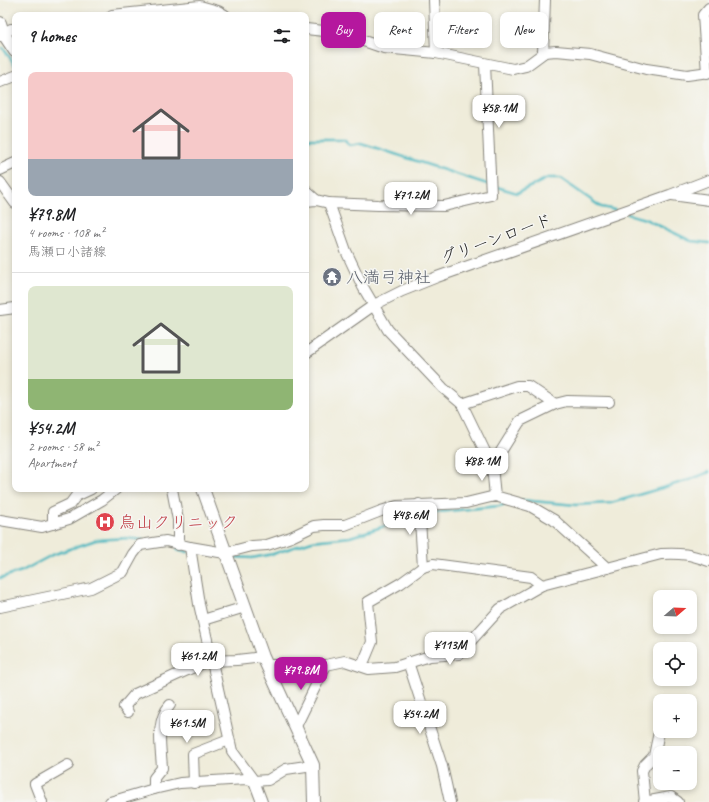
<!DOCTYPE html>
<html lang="en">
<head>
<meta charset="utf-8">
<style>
  :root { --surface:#fff; --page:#f6f6f6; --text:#202124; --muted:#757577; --line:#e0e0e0; --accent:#b5179e }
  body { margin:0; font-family:Caveat,"Klee One",sans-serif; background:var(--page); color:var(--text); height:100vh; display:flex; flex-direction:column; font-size:15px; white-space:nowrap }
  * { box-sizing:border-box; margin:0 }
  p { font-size:13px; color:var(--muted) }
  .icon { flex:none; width:22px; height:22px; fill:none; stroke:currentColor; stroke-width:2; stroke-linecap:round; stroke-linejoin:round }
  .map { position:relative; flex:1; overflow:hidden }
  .details { position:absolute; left:12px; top:12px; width:297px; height:480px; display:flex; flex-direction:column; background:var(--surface); border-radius:8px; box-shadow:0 2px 6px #0003 }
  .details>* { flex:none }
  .guide { position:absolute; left:321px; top:12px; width:328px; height:36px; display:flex; gap:8px }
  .needle { width:26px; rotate:71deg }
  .fabs { position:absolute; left:653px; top:590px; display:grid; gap:8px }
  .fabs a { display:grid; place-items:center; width:44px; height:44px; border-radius:8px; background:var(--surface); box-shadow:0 2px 6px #0003; font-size:20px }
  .price { position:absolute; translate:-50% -34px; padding:0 9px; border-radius:8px; background:#fff; color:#222; font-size:13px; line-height:26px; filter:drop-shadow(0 1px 2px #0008) }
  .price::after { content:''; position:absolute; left:50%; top:24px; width:12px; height:9px; margin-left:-6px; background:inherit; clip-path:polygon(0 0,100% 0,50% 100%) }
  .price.current { background:var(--accent); color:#fff }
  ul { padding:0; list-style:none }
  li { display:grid; align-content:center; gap:8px; height:212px; padding:0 16px }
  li+li { border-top:1px solid var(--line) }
  li span { display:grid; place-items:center; height:124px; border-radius:8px; color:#555 }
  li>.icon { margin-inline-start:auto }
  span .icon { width:72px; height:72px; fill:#fffc; stroke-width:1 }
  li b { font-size:17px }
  h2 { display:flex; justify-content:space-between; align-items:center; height:48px; padding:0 16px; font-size:17px }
  .pill { padding:0 14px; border-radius:8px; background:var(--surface); box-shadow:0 2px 6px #0003; font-size:14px; line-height:36px }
  .pill.current { background:var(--accent); color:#fff }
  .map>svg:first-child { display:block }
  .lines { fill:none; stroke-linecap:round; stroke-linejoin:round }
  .stream { stroke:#48b7c0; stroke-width:2.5 }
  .minor-casing { stroke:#86847b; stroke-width:12 }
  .major-casing { stroke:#86847b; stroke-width:14 }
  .minor { stroke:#fff; stroke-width:10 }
  .major { stroke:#fff; stroke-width:12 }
  .labels { text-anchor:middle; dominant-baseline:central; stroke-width:3; stroke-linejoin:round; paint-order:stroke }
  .street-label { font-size:17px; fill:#1c1c1c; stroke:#f6f6f2 }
  .worship-label { font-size:17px; fill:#5b616d; stroke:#f6f6f2; text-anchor:start }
  .health-label { font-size:17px; fill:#be3a42; stroke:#f6f6f2; text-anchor:start }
</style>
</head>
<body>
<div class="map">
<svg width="709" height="802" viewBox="0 0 709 802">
  <rect width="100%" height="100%" fill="#f6f6f2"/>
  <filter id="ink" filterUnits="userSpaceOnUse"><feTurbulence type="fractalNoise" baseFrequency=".025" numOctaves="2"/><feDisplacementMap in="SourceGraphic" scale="8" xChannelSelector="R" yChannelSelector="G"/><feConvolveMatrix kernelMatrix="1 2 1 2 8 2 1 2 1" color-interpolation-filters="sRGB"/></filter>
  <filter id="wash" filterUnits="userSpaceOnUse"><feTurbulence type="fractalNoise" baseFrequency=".012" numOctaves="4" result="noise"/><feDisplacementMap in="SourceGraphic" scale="16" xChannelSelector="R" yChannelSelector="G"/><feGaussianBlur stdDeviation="0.9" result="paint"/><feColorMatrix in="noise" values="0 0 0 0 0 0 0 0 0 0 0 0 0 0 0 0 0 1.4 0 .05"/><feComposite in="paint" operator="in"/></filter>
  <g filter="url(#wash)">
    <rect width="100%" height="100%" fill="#efecda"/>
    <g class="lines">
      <!-- stream -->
      <g class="stream">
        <polyline points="3,48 15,65"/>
        <polyline points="306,139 344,139 350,145 361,143 487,184"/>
        <polyline points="494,186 517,193 548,178 560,178 601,207 615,210"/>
        <polyline points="627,214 645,219 691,241 709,243"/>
        <polyline points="521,500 576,505 611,503 689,480 709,472"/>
        <polyline points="422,515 439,512 499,506 508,503"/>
        <polyline points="177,549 188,552"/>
        <polyline points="230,557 252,558 273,554 312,541 350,537 417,516"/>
        <polyline points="0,578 22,571 52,555 96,540 127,538 143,540"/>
      </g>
    </g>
  </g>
  <g filter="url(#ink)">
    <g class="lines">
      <defs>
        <g id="minor">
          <polyline points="434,0 436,53"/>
          <polyline points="112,15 200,6 218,11 225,15"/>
          <polyline points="306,29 324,31 352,37 384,48 436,53 513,69 526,66 545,52 556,51 590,54 646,69 687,75 709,72"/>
          <polyline points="0,36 11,29 15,29"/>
          <polyline points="543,53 545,0"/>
          <polyline points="707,73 703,15 709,8"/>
          <polyline points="0,82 15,76"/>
          <polyline points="0,170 15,163"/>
          <polyline points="0,182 15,203"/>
          <polyline points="306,191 316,200"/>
          <polyline points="672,195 709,200"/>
          <polyline points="306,201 316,200 329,203 378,205 444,206 491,195 485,64"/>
          <polyline points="329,203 346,251 363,287 388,330 443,388 462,404 517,386 528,386 555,404"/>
          <polyline points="0,310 15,308"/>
          <polyline points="306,353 374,305 402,291 437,277 670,195 709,180"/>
          <polyline points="462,404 492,466 495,496"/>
          <polyline points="492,466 520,421 555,404 567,401 609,402"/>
          <polyline points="172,489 178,520 178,545"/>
          <polyline points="419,504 423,567"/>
          <polyline points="0,520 42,527 69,519 102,500 116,489"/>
          <polyline points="53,524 53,512 70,504 76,496 91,489"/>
          <polyline points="190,547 199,604 232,751 254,781 262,802"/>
          <polyline points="0,607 91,588 123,572 133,554 140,545 166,541 190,547 225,553 252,546 267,545 291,537 314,526 324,525 345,525 381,511 397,506 466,503 495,496 530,506 554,520 607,568"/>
          <polyline points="203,620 245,607"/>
          <polyline points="408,662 442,766 450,802"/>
          <path d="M 267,665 L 326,665 L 345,661 L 369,669 L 395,667 L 430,656 L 459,654 L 500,609 L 542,585 L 661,554 C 681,553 690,554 709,561"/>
          <polyline points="362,666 372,642 368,602 401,583 423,567 433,564 531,577 542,585"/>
          <polyline points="128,712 124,707 135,694 207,661 237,660 263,657"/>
          <polyline points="296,726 326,665"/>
          <polyline points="194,783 193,754 229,740"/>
          <path d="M 154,789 L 154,778 L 162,768 C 161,747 155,722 170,705"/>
          <polyline points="42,802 35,784 68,765"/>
          <polyline points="110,802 154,789 180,783 246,779 254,781 268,780 286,769 313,765"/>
          <polyline points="644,802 671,797 678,802"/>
          <polyline points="645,802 642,771 645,765 654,756 660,727"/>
        </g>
        <g id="major">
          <polyline points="0,23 3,33 15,51"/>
          <polyline points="203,489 263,657 313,765 314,802"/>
        </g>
      </defs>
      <!-- minor casing -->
      <use href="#minor" class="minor-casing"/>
      <!-- major casing -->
      <use href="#major" class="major-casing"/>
      <!-- minor -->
      <use href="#minor" class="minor"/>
      <!-- major -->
      <use href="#major" class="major"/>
    </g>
  </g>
  <!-- icons -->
  <defs>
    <symbol id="temple-disc" viewBox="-11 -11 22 22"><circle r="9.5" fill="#6b7280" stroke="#f6f6f2"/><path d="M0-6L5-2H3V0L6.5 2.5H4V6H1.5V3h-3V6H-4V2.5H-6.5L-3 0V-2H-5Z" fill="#fff"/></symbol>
    <symbol id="hospital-disc" viewBox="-11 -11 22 22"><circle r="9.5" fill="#e0444e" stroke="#f6f6f2"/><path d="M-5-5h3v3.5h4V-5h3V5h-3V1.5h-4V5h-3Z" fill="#fff"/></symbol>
  </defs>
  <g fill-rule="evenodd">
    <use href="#temple-disc" x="321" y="266" width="22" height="22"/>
    <use href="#hospital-disc" x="94" y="511" width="22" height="22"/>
  </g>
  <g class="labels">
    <!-- street labels -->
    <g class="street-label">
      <text transform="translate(496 239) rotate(-20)">グリーンロード</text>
    </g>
    <!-- worship labels -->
    <g class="worship-label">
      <text x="346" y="277">八満弓神社</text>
    </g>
    <!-- health labels -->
    <g class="health-label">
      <text x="119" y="522">烏山クリニック</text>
    </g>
  </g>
</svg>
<div class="fabs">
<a><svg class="needle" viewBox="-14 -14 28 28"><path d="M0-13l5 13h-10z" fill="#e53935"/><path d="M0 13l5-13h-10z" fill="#757577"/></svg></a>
<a><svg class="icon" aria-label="locate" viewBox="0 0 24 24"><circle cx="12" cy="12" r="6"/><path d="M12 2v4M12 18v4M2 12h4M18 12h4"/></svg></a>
<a>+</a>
<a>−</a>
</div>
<b class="price" style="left:499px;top:129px">¥58.1M</b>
<b class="price" style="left:411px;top:216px">¥71.2M</b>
<b class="price" style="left:482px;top:482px">¥88.1M</b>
<b class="price" style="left:410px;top:536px">¥48.6M</b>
<b class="price" style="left:450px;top:666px">¥113M</b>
<b class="price" style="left:198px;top:677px">¥61.2M</b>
<b class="price current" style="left:301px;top:691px">¥79.8M</b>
<b class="price" style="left:420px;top:735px">¥54.2M</b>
<b class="price" style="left:187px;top:744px">¥61.5M</b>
<div class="guide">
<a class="pill current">Buy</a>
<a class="pill">Rent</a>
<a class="pill">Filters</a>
<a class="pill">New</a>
</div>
<section class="details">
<h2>9 homes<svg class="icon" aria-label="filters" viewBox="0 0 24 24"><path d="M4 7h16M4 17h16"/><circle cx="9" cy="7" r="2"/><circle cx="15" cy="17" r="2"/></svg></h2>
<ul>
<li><span style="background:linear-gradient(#f6c9c9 70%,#9aa5b1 0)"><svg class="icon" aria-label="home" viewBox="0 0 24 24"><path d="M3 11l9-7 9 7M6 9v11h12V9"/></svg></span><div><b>¥79.8M</b><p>4 rooms · 108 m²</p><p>馬瀬口小諸線</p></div></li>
<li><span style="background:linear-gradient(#dfe7d0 75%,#8fb573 0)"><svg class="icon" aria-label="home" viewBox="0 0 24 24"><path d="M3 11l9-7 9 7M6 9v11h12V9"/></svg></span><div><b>¥54.2M</b><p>2 rooms · 58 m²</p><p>Apartment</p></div></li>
</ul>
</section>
</div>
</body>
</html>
